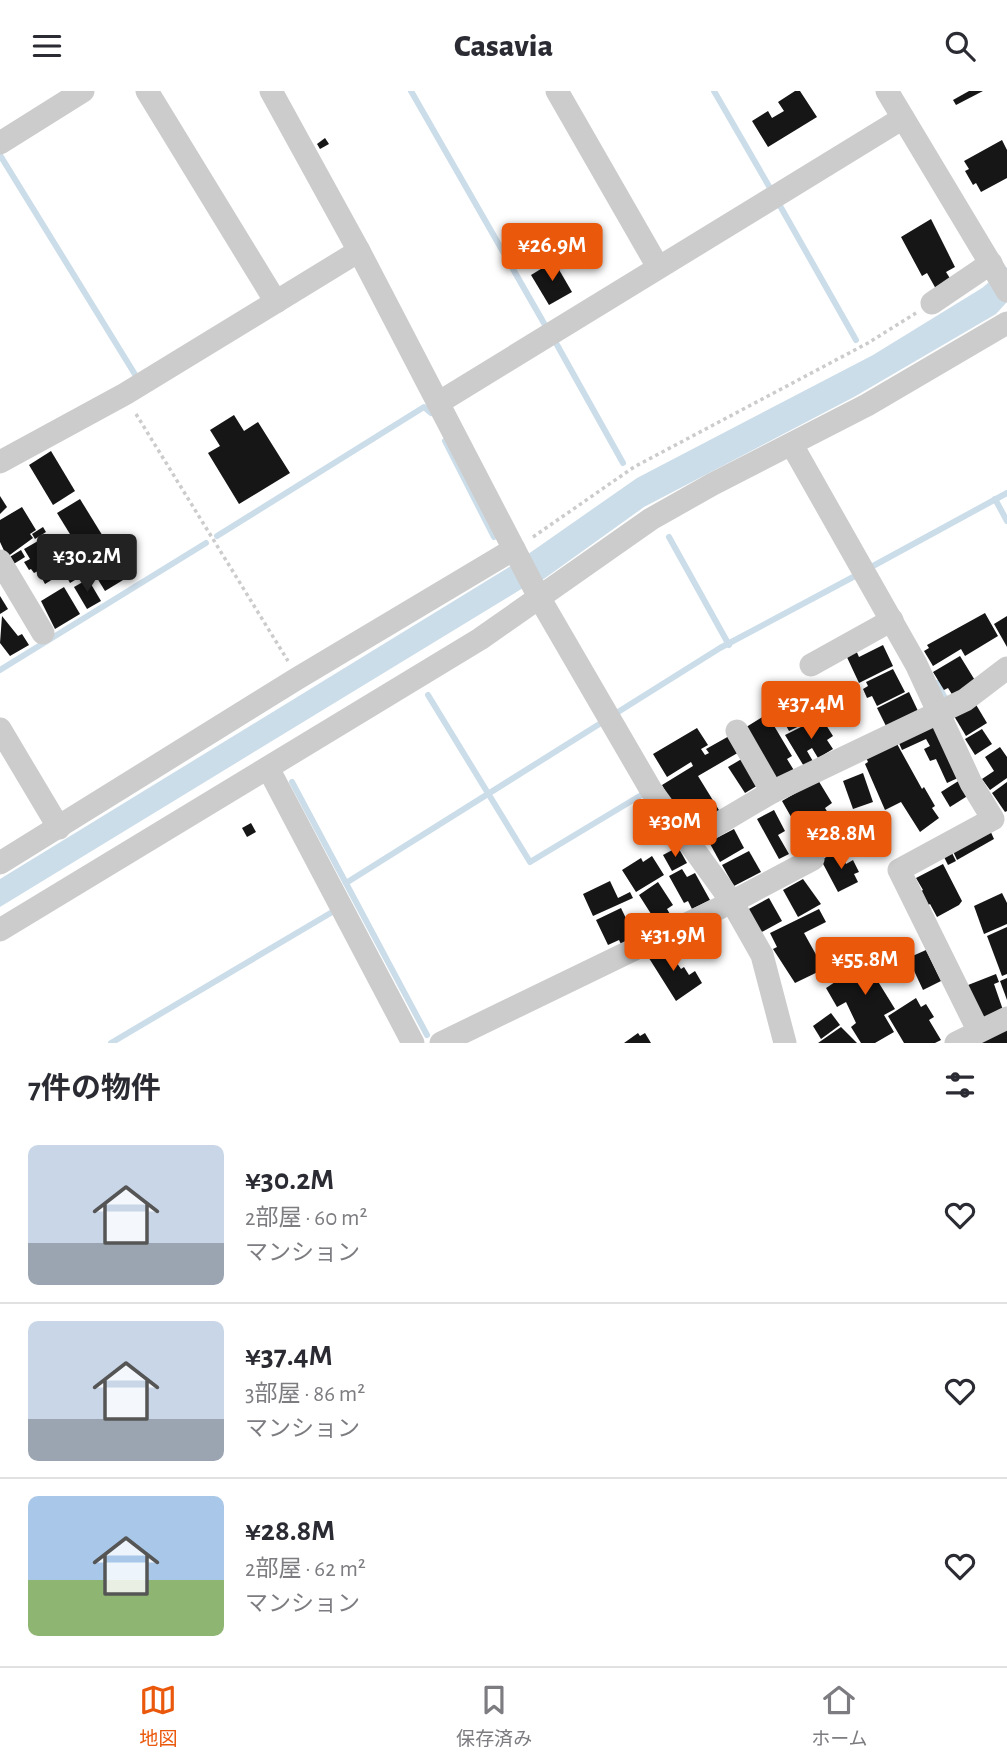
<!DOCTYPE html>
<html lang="ja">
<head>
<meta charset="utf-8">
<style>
  :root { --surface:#fff; --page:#f2f2f3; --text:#2b2b33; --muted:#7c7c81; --line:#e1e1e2; --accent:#ea580c }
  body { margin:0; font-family:"Alegreya Sans","Noto Sans JP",sans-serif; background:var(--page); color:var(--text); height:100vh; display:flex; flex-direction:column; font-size:26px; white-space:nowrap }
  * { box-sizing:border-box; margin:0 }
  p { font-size:23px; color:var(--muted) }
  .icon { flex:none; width:38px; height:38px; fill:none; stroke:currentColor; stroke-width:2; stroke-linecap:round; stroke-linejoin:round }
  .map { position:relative; height:952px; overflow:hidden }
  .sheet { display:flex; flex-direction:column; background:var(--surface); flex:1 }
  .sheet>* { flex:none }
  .price { position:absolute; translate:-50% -60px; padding:0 16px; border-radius:7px; background:var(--accent); color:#fff; font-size:23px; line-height:46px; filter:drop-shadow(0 2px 4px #0008) }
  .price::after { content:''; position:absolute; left:50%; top:42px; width:21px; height:16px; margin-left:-10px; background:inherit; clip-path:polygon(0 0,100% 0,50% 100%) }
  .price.active { background:#222; color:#fff }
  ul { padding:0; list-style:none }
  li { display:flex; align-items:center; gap:21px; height:175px; padding:0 28px }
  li+li { border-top:2px solid var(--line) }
  li span { display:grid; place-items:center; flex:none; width:196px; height:140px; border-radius:10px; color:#555 }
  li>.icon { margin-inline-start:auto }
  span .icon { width:84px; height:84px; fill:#fffc; stroke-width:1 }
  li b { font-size:30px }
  h2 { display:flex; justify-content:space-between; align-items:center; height:84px; padding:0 28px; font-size:30px }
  header { display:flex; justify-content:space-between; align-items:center; height:91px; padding:0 28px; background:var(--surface); font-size:32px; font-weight:800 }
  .dock { display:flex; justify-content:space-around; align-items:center; height:98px; border-top:2px solid var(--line); background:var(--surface); font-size:19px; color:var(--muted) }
  .dock a { display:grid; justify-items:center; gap:4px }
  .dock .active { color:var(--accent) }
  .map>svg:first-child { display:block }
  .water { fill:#ccddea }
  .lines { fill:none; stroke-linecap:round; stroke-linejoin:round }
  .stream { stroke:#ccddea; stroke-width:6 }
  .building { fill:#161616 }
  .path { stroke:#ccc; stroke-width:3.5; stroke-dasharray:3.5 3.5; stroke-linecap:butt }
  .minor { stroke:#ccc; stroke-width:23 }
</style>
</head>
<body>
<header><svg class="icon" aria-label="menu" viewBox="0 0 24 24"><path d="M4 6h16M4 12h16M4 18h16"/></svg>Casavia<svg class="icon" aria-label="search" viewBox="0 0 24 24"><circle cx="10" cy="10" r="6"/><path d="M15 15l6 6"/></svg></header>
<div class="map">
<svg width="1007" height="952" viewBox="0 0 1007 952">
  <rect width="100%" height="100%" fill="#fff"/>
  <!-- water -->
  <polygon class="water" points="1007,176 1007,211 996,223 854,306 644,416 541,490 523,497 0,816 0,788 511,475 637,387 873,264 982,197"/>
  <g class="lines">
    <!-- stream -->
    <g class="stream">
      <polyline points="411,0 545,234"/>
      <polyline points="714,0 770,97"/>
      <polyline points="0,64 136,285"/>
      <polyline points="779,113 856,249"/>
      <polyline points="556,252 623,372"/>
      <polyline points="445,350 494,446"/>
      <polyline points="995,408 1007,430"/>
      <polyline points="217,445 424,316 431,322"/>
      <polyline points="669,446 729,554"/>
      <polyline points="873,475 1007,402"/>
      <polyline points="0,579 206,452"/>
      <polyline points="937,592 946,609"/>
      <polyline points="428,604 530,771 643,703"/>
      <polyline points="618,621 720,557 855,485"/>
      <polyline points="292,691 427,944"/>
      <polyline points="346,792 601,632"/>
      <polyline points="111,952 334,820"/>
    </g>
  </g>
  <!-- building -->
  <g class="building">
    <polygon points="795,0 800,0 817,26 768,56 752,30 768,20 772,27 784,20 778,11"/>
    <polygon points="969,0 983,0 956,14 953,9"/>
    <polygon points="325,47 329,53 320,58 317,53"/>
    <polygon points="1002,49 1007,59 1007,87 981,101 976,92 973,94 965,80 969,78 964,70"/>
    <polygon points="931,128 955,176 946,181 951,189 936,198 927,182 922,185 901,146"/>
    <polygon points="554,170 572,201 549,214 531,184"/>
    <polygon points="234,324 244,340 258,331 290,382 239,413 208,362 220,355 210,339"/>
    <polygon points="51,360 75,400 53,414 29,374"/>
    <polygon points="0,405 7,416 0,423"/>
    <polygon points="80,408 128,486 105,500 57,422"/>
    <polygon points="22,416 36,439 30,443 33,447 7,466 0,451 0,429"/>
    <polygon points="43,436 46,441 35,448 32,443"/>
    <polygon points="45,446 66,480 45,493 38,480 34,482 31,478 29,479 24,471 30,468 24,458"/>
    <polygon points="21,459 25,466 12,474 8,467"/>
    <polygon points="79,474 85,483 70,492 65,483"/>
    <polygon points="88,488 101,510 87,518 74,496"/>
    <polygon points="64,496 80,523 55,538 41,510"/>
    <polygon points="0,505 8,518 0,523"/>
    <polygon points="985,522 998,545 965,565 961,558 933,575 924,560 929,557 927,554"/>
    <polygon points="2,525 18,545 22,543 29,554 10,565 0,552"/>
    <polygon points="1007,525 1007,556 994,533"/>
    <polygon points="883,554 893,575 859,592 845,562 855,557 859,566"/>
    <polygon points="960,565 976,591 953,605 948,597 944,599 933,581"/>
    <polygon points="893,578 905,601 877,615 872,605 867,607 863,598 868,595 866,591"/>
    <polygon points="805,600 820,625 789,640 776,617"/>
    <polygon points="909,601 919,622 888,639 877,617"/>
    <polygon points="975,612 987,632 966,645 954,625"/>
    <polygon points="767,623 792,665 787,668 795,681 774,692 743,638"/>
    <polygon points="821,626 833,645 827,649 833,658 818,667 812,657 807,660 814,672 805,677 785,644"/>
    <polygon points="936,635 960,686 947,692 936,668 930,670 924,658 930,655 926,648 902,659 898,650"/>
    <polygon points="697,637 708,654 701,658 705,664 709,662 706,658 731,644 741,660 698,685 722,724 693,741 681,720 677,722 662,694 693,675 691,671 667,686 653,663"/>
    <polygon points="982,638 992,653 975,664 965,648"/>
    <polygon points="896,651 922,698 924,696 935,715 932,717 939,727 920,741 901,711 885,719 865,673 868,671 865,664"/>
    <polygon points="1000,656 1007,666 1007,687 990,699 982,688 994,680 985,666"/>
    <polygon points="745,666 760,693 745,702 728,676"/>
    <polygon points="863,682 873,711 853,718 843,690"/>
    <polygon points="818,689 832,712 825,717 837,737 804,756 799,747 802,745 782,710"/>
    <polygon points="960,689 969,704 950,716 941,701"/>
    <polygon points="1007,691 1007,720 1005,721 992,702"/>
    <polygon points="774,719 785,740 778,744 789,763 779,768 757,728"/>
    <polygon points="251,732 256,741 247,746 242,737"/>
    <polygon points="989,737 994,748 957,769 951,756"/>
    <polygon points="734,738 744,757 720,771 709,751"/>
    <polygon points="678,756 687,772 672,780 663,764"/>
    <polygon points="950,758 956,770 948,774 942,762"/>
    <polygon points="839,759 846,773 853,769 859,781 854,783 858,791 838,801 821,769"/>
    <polygon points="749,760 761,781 734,795 722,774"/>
    <polygon points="652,765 664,784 636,801 622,779 641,767 643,771"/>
    <polygon points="943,773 962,810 959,814 937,826 930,813 925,816 918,802 923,799 916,787"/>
    <polygon points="682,778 687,786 695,782 710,809 692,818 688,810 684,812 669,785"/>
    <polygon points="803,788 821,813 798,826 783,799"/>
    <polygon points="610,790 618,807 630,801 633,807 593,825 583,803"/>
    <polygon points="658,791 673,814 667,818 673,828 660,837 639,804"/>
    <polygon points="1002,802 1007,812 1007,833 984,843 974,815"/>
    <polygon points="769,807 782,830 760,842 747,819"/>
    <polygon points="621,817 635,846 621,853 619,849 608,854 596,829"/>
    <polygon points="819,818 826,831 804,842 824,878 795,892 773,858 777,856 770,842"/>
    <polygon points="1007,836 1007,883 1002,885 987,845"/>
    <polygon points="664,853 681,878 684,876 689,884 695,880 702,892 676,910 647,864"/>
    <polygon points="888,857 893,865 886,870 889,875 874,884 895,918 884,924 894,941 875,952 861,952 851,936 856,932 846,911 837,916 826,897 835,891 832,885 879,858 881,861"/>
    <polygon points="845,858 851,869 834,879 828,868"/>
    <polygon points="926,859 941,890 923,899 908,867"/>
    <polygon points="996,883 999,891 994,893 1003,919 977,929 963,896"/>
    <polygon points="1007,887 1007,909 1000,890"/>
    <polygon points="916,907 921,916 926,913 934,926 929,929 941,949 935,952 904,952 888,925"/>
    <polygon points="831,922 840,934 821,948 813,935"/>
    <polygon points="841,936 857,952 818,952"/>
    <polygon points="1007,937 1007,952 976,952"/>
    <polygon points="638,942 640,945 645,942 651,952 624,952"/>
  </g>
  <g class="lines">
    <!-- path -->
    <g class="path">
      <polyline points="136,323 288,570"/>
      <polyline points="533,446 634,376 868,252 916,222"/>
    </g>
    <!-- minor -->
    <g class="minor">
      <polyline points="147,0 276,211"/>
      <polyline points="271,0 359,160 540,508 651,699 732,811 762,864 785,952"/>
      <polyline points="557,0 658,176"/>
      <polyline points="887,0 1007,200"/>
      <polyline points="0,52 83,0"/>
      <polyline points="932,212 991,172"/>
      <polyline points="438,312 903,27"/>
      <polyline points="792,354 916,573 971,692 993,728 899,779 978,939"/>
      <polyline points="0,371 125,303 359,160"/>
      <polyline points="0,470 43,542"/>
      <polyline points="811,574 892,529"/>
      <polyline points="0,638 59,737"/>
      <polyline points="737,640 772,701"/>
      <polyline points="268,677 413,952"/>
      <polyline points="689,750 772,701 965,609 1007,577"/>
      <polyline points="0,772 298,587 514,458"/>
      <polyline points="0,839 480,548 651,428 713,393 867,314 1007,232"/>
      <polyline points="441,952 732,811 813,768"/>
      <polyline points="956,952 1007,927"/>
    </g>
  </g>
</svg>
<b class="price" style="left:552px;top:192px">¥26.9M</b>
<b class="price active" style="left:87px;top:503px">¥30.2M</b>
<b class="price" style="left:811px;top:650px">¥37.4M</b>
<b class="price" style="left:675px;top:768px">¥30M</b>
<b class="price" style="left:841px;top:780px">¥28.8M</b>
<b class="price" style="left:673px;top:882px">¥31.9M</b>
<b class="price" style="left:865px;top:906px">¥55.8M</b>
</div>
<section class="sheet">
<h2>7件の物件<svg class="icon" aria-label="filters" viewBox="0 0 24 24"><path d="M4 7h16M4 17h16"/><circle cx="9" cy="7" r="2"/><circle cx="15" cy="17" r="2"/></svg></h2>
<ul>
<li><span style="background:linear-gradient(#c9d6e8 70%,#9aa5b1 0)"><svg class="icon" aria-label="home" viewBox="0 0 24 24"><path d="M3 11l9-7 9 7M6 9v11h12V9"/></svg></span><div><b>¥30.2M</b><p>2部屋 · 60 m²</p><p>マンション</p></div><svg class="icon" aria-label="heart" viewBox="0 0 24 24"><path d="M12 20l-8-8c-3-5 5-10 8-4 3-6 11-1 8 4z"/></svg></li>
<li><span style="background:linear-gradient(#c9d6e8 70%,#9aa5b1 0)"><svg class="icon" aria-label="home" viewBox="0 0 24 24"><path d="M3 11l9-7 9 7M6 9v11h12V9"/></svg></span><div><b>¥37.4M</b><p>3部屋 · 86 m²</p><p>マンション</p></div><svg class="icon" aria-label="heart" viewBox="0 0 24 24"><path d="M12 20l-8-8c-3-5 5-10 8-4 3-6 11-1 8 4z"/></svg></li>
<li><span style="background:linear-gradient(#a9c7e8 60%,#8fb573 0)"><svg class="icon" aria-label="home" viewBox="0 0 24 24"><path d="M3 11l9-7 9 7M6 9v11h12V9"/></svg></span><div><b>¥28.8M</b><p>2部屋 · 62 m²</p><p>マンション</p></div><svg class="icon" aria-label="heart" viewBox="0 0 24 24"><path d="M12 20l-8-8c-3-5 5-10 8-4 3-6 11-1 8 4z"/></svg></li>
</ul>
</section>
<nav class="dock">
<a class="active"><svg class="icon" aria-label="map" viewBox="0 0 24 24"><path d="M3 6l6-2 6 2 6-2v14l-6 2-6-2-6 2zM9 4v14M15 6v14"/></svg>地図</a>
<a><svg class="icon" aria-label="saved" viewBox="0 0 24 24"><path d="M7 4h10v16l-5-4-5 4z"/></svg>保存済み</a>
<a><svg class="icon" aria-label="home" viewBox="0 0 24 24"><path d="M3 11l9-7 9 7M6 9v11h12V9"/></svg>ホーム</a>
</nav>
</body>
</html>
